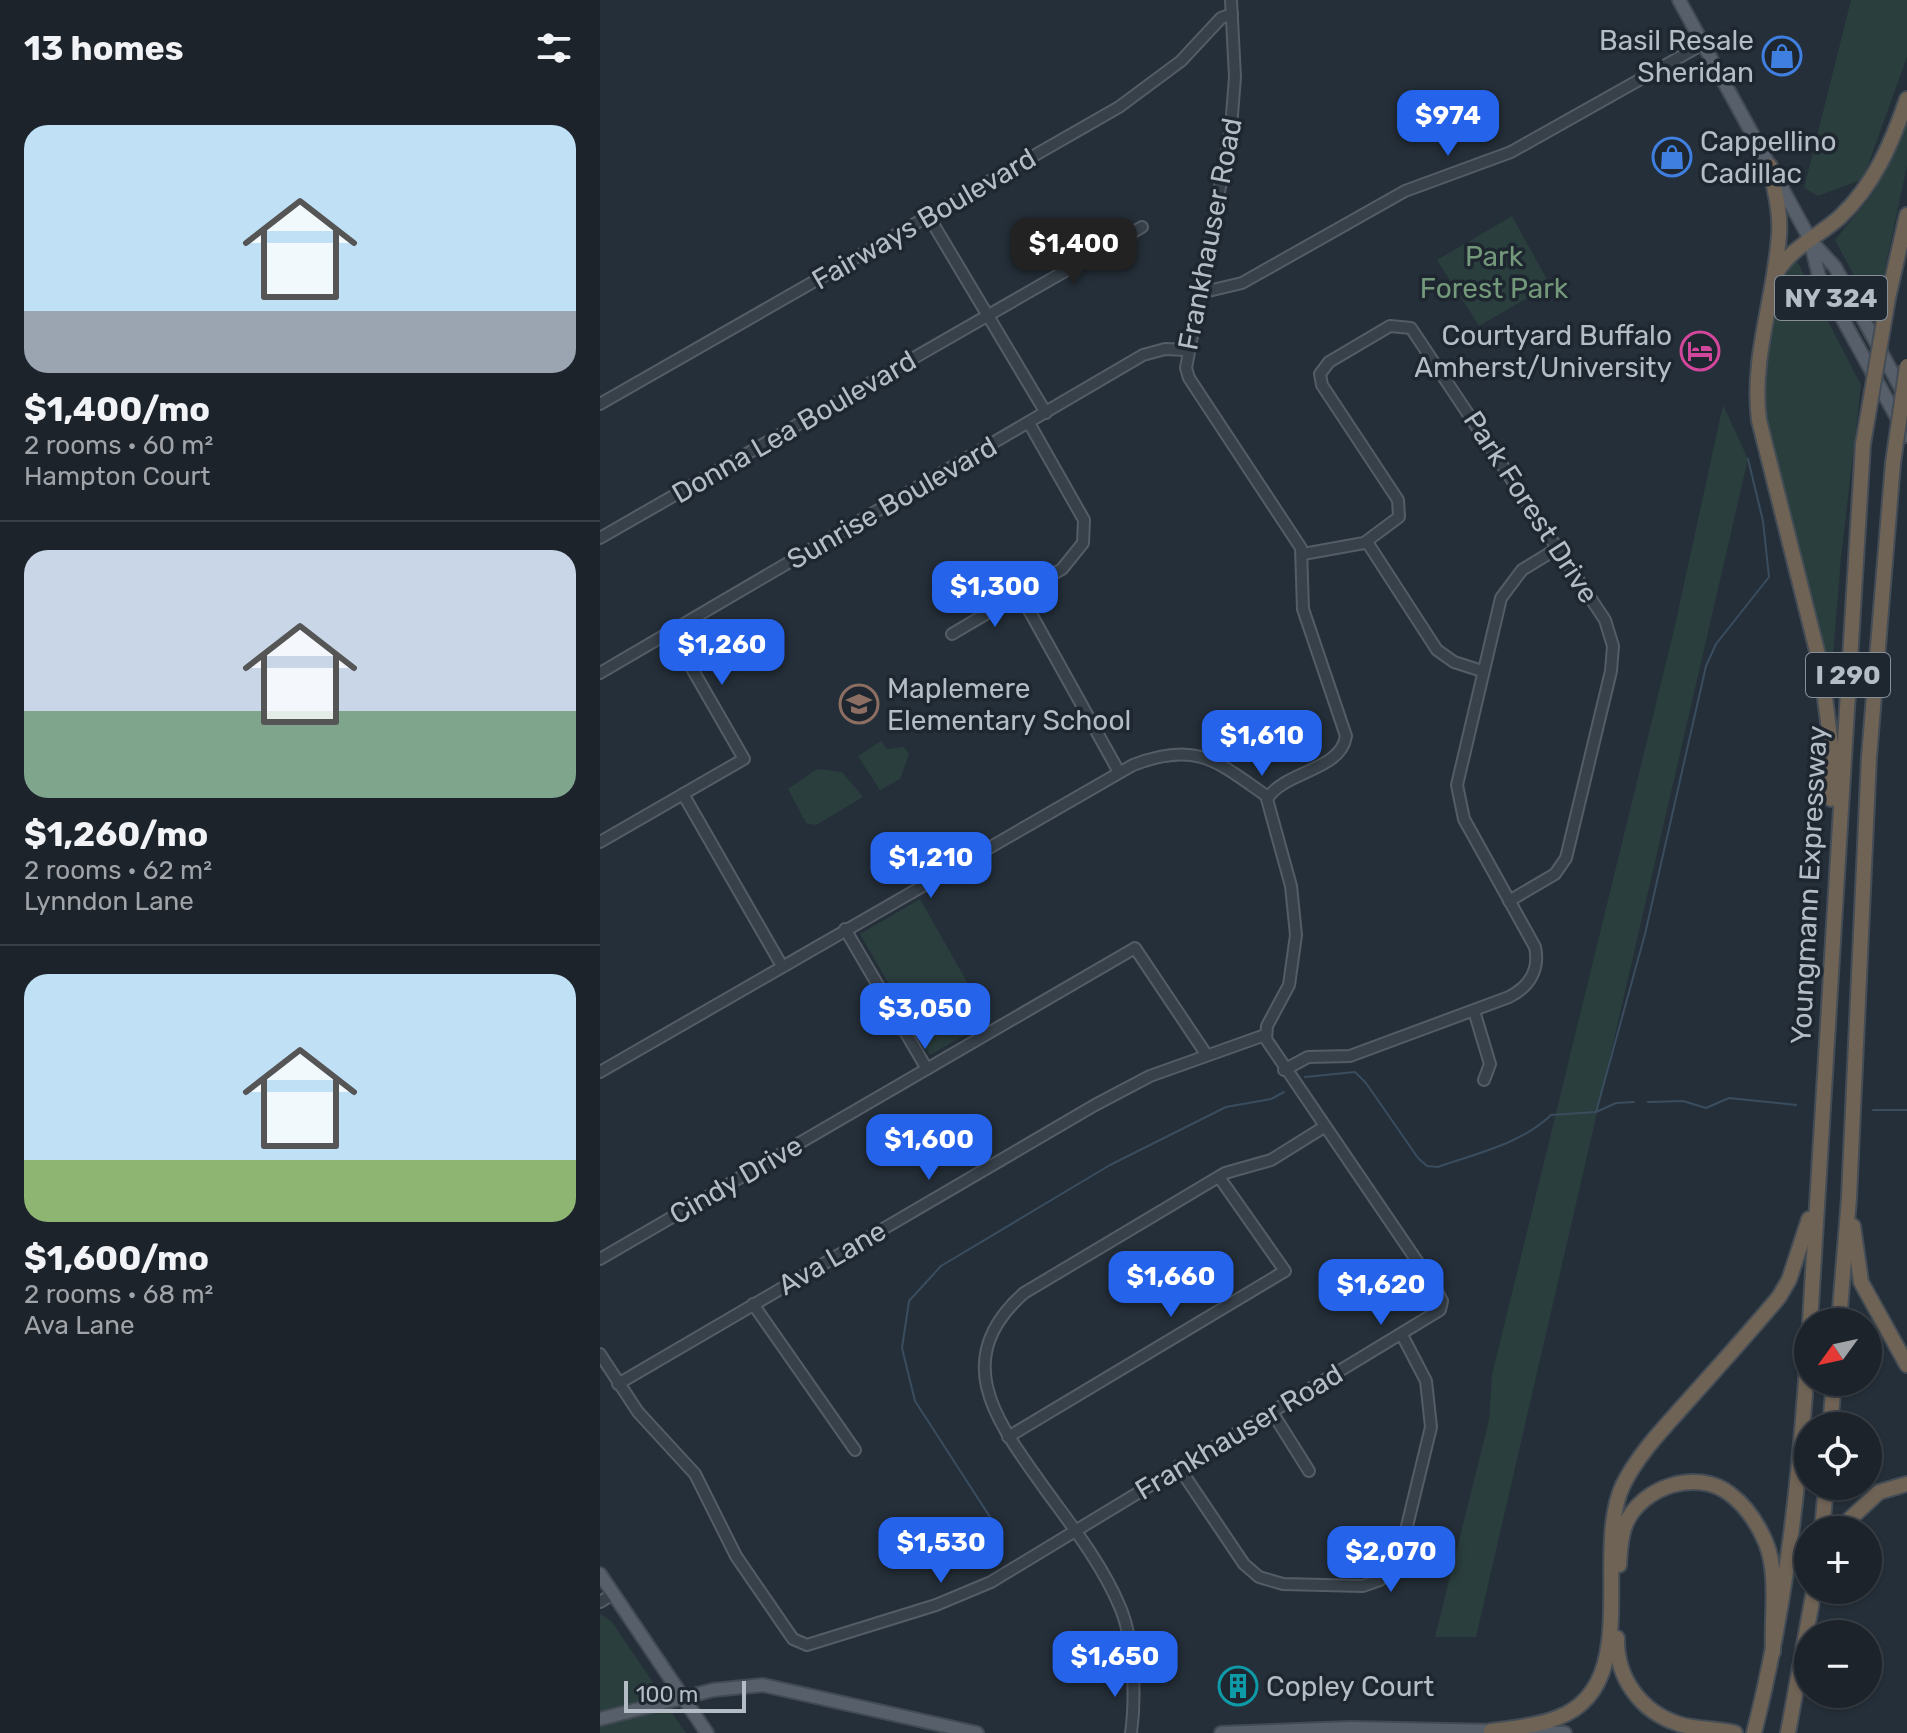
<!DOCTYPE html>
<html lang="en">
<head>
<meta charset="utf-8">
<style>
  :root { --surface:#1c232b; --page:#252b33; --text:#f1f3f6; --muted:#a0a4a9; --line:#3a4047; --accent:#2563eb }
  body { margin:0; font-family:Rubik,sans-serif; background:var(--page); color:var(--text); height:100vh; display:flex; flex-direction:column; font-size:30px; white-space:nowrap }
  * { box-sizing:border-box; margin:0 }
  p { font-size:26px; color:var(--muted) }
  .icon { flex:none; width:44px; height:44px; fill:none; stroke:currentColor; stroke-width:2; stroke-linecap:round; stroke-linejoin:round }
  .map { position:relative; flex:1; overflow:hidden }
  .panel { display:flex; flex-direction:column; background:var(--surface); width:600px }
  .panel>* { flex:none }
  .needle { width:52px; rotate:237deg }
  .buttons { position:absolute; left:1194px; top:1308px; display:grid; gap:16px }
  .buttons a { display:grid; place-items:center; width:88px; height:88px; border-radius:50%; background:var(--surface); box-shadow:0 2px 6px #0004,0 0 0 2px var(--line); font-size:40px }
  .scale { position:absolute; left:24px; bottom:20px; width:122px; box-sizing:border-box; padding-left:8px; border:4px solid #b4bcc5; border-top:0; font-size:22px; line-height:28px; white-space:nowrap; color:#b4bcc5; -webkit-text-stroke:6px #1e262f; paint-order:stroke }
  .price { position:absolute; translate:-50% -68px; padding:0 18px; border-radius:16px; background:var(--accent); color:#fff; font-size:26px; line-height:52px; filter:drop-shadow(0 2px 4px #0008) }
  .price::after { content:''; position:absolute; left:50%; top:48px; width:24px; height:18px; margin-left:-12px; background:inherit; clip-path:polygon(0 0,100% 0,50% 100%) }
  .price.active { background:#222; color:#fff }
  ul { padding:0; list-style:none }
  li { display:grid; align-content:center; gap:16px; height:424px; padding:0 24px }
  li+li { border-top:2px solid var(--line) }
  li span { display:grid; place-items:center; height:248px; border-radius:24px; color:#555 }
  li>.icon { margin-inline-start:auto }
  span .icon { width:144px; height:144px; fill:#fffc; stroke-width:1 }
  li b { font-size:34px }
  h2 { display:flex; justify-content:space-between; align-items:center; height:96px; padding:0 24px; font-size:34px }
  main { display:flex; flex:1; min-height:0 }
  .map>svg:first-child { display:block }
  .green { fill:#2a3e3d }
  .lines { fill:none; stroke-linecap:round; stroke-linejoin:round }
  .stream { stroke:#3a4d5f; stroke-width:2 }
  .minor-casing { stroke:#545c65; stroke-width:14 }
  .major-casing { stroke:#424a53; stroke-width:16 }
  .highway-casing { stroke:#444c55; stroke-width:18 }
  .minor { stroke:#38414a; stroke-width:10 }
  .major { stroke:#57606a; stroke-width:12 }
  .highway { stroke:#6f6356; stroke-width:14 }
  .highway-bridge-casing { stroke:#444c55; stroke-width:18; stroke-linecap:butt }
  .highway-bridge { stroke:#6f6356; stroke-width:14 }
  .labels { text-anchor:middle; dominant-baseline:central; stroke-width:7; stroke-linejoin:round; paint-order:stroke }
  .shield { fill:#1e262f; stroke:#878f98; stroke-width:2 }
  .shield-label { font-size:26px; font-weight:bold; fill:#b4bcc5 }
  .poi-label { font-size:28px; fill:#b4bcc5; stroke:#1e262f; text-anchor:start }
  .street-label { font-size:28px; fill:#b4bcc5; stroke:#1e262f }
  .park-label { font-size:28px; fill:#74997a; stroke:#1e262f }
</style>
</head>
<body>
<main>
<section class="panel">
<h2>13 homes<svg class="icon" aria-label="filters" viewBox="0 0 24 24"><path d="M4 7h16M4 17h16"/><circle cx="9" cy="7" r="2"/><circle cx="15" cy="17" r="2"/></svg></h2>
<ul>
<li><span style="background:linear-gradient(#bfe0f5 75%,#9aa5b1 0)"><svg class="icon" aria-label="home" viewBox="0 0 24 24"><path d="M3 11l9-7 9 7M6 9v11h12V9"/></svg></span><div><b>$1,400/mo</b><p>2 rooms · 60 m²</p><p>Hampton Court</p></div></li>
<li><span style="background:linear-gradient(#c9d6e8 65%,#7fa58c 0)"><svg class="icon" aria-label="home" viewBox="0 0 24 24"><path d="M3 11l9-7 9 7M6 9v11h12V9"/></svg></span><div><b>$1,260/mo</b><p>2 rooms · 62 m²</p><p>Lynndon Lane</p></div></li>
<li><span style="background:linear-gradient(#bfe0f5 75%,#8fb573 0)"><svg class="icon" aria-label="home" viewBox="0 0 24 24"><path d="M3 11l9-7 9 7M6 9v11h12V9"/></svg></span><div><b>$1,600/mo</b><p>2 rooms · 68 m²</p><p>Ava Lane</p></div></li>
</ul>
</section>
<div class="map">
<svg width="1307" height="1733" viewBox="0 0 1307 1733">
  <rect width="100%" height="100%" fill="#252f39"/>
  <!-- green -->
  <g class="green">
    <polygon points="1251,0 1307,0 1307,57 1263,179 1218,196 1204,188"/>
    <polygon points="1307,113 1307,166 1275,315 1235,240 1271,196 1288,167"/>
    <polygon points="912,216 950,285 879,326 837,260"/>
    <polygon points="1190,260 1198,263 1261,385 1241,558 1230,692 1162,407 1165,361 1182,269"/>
    <polygon points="1123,405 1148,459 876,1637 835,1637 889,1420 892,1375 1074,630"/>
    <polygon points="281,741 287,749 304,747 309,754 300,779 280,790 258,756"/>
    <polygon points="217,769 242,772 263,797 216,825 206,823 188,789"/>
    <polygon points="320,899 389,1021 330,1055 260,934"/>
    <polygon points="0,1614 12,1622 58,1690 53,1700 0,1713"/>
    <polygon points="67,1706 86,1733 0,1733 0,1723"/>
  </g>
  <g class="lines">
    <!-- stream -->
    <g class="stream">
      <path d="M 705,1077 L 755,1072 L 766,1083 L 818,1158 L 827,1166 L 838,1167 C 877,1153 921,1144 951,1115 L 996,1112 L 1016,1103 L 1034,1102"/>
      <polyline points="1048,1102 1083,1101 1106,1108 1129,1098 1196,1105"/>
      <polyline points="1273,1110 1307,1110"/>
      <polyline points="996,1112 1045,934 1106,666 1116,644 1169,577 1163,521 1148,459"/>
      <polyline points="396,1557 390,1517 315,1401 302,1348 309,1301 341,1266 510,1165 626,1107 671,1099 684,1092"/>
    </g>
    <defs>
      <g id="minor">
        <polyline points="329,217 446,413"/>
        <polyline points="600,293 642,283 805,191 911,152 1103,44"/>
        <polyline points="0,404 519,107 581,61 621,18 632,14"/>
        <polyline points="0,538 542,227"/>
        <polyline points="767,542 837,650 854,662 882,671"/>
        <polyline points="703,554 764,543 799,517 798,500 722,385 720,374 729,362 790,326 811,328 1005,620 1013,646 1011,671 966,858 955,874 909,901"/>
        <polyline points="420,594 519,772"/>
        <polyline points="352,634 462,569 483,543 484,520 429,423"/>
        <polyline points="0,673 543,355 565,349 587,350"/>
        <polyline points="83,794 182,966"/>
        <polyline points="0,842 144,759 71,632"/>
        <polyline points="245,929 327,1069"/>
        <polyline points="874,1011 890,1064 884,1080"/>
        <path d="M 684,1070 L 708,1057 L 750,1056 L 909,997 C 929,987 940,970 935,947 L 864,819 L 857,785 L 901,598 L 922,570 L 958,548"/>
        <path d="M 0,1072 L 533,765 C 597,740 618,762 668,797"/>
        <polyline points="0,1259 535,948 606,1054"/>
        <polyline points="153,1304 255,1450"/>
        <path d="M 0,1354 L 38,1412 L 95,1474 L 136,1556 L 193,1639 L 207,1645 L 336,1605 L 391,1582 L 840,1310 L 842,1301 L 834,1286 L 666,1039 L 667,1026 L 689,985 L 696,935 L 691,886 L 667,799 C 684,771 741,771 746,736 L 703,609 L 701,548 L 589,378 L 586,368 L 631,128 L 635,77 L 631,0"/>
        <polyline points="18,1384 495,1105 550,1076 665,1035"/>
        <polyline points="672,1412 709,1471"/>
        <polyline points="408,1437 685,1271 619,1177"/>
        <polyline points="578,1466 644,1564 659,1577 683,1584 763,1586 780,1580 800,1555 831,1427 826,1381 802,1335"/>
        <polyline points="0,1602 13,1594"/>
        <path d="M 531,1733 C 536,1698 534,1639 520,1607 C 502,1564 472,1526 445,1489 C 399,1424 347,1361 424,1293 L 625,1173 L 671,1160 L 724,1127"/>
      </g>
      <g id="major">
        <polyline points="1079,0 1211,241 1235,267 1305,396"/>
        <polyline points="1211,244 1219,276 1307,436"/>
        <polyline points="0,1574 107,1733"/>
        <polyline points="0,1719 113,1690 163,1685 377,1733"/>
        <polyline points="916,1732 965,1733"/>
        <polyline points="621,1733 750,1728 898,1731"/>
      </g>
      <g id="highway">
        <path d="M 1170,166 C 1174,188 1181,212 1179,235 C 1175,298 1151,356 1159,420 L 1221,667 L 1231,745 L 1231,799"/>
        <path d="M 1176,274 C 1190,248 1219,236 1240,217 C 1274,185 1292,143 1307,99"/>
        <polyline points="1288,298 1307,215"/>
        <polyline points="1253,1226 1261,1282 1307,1365"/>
        <polyline points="1210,1322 1263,444"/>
        <polyline points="1239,1322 1249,1198 1269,757 1293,463"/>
        <polyline points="1230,1426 1234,1382"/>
        <polyline points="1222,1530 1226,1486"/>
        <polyline points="1238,1530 1279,1492 1307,1484"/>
        <path d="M 1019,1565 C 1020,1551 1020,1536 1026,1523 C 1042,1487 1097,1468 1130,1494 C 1146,1506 1158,1524 1166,1543 C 1179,1575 1171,1619 1173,1652"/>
        <path d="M 1017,1638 C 1016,1678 1041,1712 1079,1724 C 1097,1730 1117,1728 1135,1733"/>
        <path d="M 891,1731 C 913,1728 936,1726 957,1718 C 1045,1686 991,1553 1023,1485 C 1039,1453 1063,1429 1086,1403 C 1117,1368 1149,1333 1179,1297 L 1189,1280 L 1209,1219"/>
        <path d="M 1154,1733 C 1186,1607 1200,1479 1208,1350"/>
        <polyline points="1188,1733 1214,1590"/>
      </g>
    </defs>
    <!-- minor casing -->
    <use href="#minor" class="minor-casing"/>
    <!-- major casing -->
    <use href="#major" class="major-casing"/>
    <!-- highway casing -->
    <use href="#highway" class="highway-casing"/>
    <!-- minor -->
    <use href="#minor" class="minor"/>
    <!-- major -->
    <use href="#major" class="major"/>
    <!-- highway -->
    <use href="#highway" class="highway"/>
    <defs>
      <g id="highway-bridge">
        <polyline points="1263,444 1288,298"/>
        <polyline points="1293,463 1307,366"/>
      </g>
    </defs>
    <!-- highway-bridge casing -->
    <use href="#highway-bridge" class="highway-bridge-casing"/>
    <!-- highway-bridge -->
    <use href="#highway-bridge" class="highway-bridge"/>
  </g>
  <!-- icons -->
  <defs>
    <symbol id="shop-ring" viewBox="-11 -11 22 22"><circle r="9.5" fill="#1e262f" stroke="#3f7fe0" stroke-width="1.5"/><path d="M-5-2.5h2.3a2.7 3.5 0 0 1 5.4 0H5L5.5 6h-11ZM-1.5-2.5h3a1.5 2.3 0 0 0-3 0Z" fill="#3f7fe0"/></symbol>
    <symbol id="hotel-ring" viewBox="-11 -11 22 22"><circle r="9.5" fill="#1e262f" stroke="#d1479c" stroke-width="1.5"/><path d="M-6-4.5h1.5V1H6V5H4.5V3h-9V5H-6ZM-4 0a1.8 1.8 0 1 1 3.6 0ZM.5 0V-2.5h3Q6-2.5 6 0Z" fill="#d1479c"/></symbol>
    <symbol id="school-ring" viewBox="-11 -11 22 22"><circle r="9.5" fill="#1e262f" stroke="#8d6e63" stroke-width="1.5"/><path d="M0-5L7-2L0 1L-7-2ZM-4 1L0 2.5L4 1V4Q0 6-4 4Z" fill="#8d6e63"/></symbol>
    <symbol id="building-ring" viewBox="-11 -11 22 22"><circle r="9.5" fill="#1e262f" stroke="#0f9aa8" stroke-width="1.5"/><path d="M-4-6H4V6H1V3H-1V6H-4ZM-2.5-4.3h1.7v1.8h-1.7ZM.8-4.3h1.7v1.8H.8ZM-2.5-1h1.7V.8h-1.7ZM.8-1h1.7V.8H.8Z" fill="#0f9aa8"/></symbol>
  </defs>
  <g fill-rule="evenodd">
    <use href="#shop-ring" x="1160" y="34" width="44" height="44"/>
    <use href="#shop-ring" x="1050" y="135" width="44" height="44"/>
    <use href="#hotel-ring" x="1078" y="329" width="44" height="44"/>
    <use href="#school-ring" x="237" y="682" width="44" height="44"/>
    <use href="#building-ring" x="616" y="1664" width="44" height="44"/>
  </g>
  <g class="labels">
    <!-- shield labels -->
    <g class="shield">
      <rect x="1175" y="276" width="112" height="44" rx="6"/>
      <rect x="1206" y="653" width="84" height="44" rx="6"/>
    </g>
    <g class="shield-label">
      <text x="1231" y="298">NY 324</text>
      <text x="1248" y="675">I 290</text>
    </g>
    <!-- poi labels -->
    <g class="poi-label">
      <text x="1154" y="40" text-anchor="end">Basil Resale<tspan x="1154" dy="32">Sheridan</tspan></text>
      <text x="1100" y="141">Cappellino<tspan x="1100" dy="32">Cadillac</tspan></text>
      <text x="1072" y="335" text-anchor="end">Courtyard Buffalo<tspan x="1072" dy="32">Amherst/University</tspan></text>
      <text x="287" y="688">Maplemere<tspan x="287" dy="32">Elementary School</tspan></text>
      <text x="666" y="1686">Copley Court</text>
    </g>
    <!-- street labels -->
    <g class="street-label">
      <text transform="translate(324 219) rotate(-30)">Fairways Boulevard</text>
      <text transform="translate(610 234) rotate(-79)">Frankhauser Road</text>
      <text transform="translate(194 427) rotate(-30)">Donna Lea Boulevard</text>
      <text transform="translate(292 503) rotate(-30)">Sunrise Boulevard</text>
      <text transform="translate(931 507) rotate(57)">Park Forest Drive</text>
      <text transform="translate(1209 885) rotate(-87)">Youngmann Expressway</text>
      <text transform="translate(136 1180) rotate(-30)">Cindy Drive</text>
      <text transform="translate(232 1258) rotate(-30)">Ava Lane</text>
      <text transform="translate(639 1432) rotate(-31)">Frankhauser Road</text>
    </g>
    <!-- park labels -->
    <g class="park-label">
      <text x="894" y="256">Park<tspan x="894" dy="32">Forest Park</tspan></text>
    </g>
  </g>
</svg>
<div class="buttons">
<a><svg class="needle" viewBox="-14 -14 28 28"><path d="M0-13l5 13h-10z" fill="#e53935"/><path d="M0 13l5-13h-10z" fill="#a0a4a9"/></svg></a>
<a><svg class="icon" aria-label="locate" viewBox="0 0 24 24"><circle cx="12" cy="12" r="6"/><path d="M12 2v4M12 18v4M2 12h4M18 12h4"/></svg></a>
<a>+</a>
<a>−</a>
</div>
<div class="scale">100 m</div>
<b class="price" style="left:848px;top:158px">$974</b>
<b class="price active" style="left:474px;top:286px">$1,400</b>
<b class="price" style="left:395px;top:629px">$1,300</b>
<b class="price" style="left:122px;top:687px">$1,260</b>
<b class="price" style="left:662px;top:778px">$1,610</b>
<b class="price" style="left:331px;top:900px">$1,210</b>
<b class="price" style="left:325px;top:1051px">$3,050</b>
<b class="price" style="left:329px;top:1182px">$1,600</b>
<b class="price" style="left:571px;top:1319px">$1,660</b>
<b class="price" style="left:781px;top:1327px">$1,620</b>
<b class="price" style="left:341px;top:1585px">$1,530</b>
<b class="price" style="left:791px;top:1594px">$2,070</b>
<b class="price" style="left:515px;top:1699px">$1,650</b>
</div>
</main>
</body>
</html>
